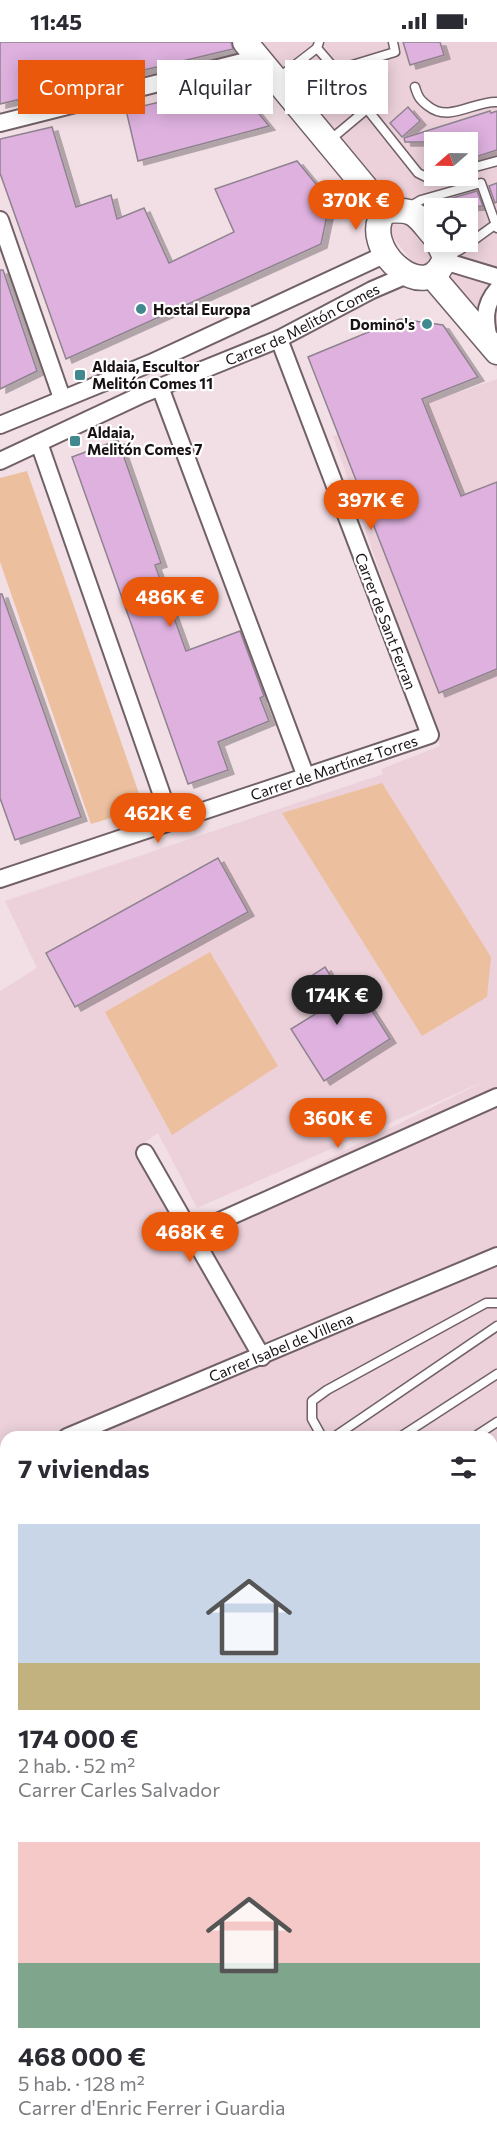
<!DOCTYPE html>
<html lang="es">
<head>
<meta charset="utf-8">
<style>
  :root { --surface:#fff; --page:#f7f7f7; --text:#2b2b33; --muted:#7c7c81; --accent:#ea580c }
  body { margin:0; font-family:Commissioner,sans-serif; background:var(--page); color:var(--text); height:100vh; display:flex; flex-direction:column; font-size:22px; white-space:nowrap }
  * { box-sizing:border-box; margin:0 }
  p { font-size:20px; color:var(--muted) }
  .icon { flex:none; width:33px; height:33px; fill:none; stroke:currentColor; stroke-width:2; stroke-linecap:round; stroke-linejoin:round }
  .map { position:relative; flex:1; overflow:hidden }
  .panel { position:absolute; left:0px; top:1389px; width:498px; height:722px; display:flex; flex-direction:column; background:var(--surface); border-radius:18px 18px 0 0; box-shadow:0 3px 15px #0003 }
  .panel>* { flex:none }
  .hud { position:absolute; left:18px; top:18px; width:462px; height:54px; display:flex; gap:12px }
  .needle { width:39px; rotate:250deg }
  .controls { position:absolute; left:424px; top:90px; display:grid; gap:12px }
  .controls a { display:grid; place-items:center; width:54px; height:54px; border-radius:0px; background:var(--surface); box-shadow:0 3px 15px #0003; font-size:30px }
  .price { position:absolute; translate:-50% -51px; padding:0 14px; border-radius:21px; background:var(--accent); color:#fff; font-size:20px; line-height:39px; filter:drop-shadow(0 2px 3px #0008) }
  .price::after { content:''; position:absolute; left:50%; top:36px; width:18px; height:14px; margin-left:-9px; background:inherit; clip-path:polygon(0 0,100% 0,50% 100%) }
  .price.selected { background:#222; color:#fff }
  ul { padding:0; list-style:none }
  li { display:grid; align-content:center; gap:12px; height:318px; padding:0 18px }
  li span { display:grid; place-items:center; height:186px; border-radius:0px; color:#555 }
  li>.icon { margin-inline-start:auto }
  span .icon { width:108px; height:108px; fill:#fffc; stroke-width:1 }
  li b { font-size:26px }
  h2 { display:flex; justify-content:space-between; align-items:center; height:72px; padding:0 18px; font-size:26px }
  .tag { padding:0 21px; border-radius:0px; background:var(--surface); box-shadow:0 3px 15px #0003; font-size:21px; line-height:54px }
  .tag.selected { background:var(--accent); color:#fff }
  .status { display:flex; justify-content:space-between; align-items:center; height:42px; padding:0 30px; background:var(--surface); direction:ltr }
  .status svg { height:16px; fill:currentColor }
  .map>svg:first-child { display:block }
  .built { fill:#ecd1da; fill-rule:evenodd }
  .green { fill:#ecc09e }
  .building { fill:#deb1df; stroke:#8f838f; stroke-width:1.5; filter:url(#shadow) }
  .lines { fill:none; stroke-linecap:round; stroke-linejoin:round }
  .street-tunnel { stroke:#d1c0c6; stroke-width:16; stroke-dasharray:16 8; stroke-linecap:butt }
  .lane-casing { stroke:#716166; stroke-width:11 }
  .street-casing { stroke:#716166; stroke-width:20 }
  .secondary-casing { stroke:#716166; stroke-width:27 }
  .lane { stroke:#fff; stroke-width:8 }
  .street { stroke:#fff; stroke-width:16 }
  .secondary { stroke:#fff; stroke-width:24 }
  .poi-dot { fill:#41898e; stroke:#fff; stroke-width:2 }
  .labels { text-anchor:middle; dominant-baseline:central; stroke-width:4.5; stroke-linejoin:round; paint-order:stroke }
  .poi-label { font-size:15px; font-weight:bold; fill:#191214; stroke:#fff; text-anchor:start }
  .street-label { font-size:15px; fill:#191214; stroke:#fff }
</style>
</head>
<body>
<div class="status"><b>11:45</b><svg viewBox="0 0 49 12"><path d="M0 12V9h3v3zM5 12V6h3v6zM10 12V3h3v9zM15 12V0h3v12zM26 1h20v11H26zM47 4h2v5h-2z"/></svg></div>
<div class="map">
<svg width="497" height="2110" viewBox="0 0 497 2110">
  <defs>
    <filter id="shadow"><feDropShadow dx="6" dy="4" stdDeviation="0" flood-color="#0004"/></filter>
  </defs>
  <rect width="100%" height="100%" fill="#f2dfe5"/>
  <!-- built -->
  <g class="built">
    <path d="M 240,0 L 497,0 L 497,328 ZM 435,100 L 468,100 L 468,134 L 435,134 ZM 435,166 L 468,166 L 468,200 L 435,200 Z"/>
    <path d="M 497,337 L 497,1401 L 492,1404 L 492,1395 L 6,1395 L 6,1438 L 0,1440 L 0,949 L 37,926 L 5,859 L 383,732 L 381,727 L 440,704 L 333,394 ZM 485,1039 L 185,1188 L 135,1108 L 158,1091 L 197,1166 Z"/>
    <polygon points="492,1449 497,1457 497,1612 492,1615"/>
    <polygon points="492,1627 497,1633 497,1969 492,1963"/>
  </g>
  <!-- green -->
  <g class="green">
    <polygon points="27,429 144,766 91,782 0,520 0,436"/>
    <polygon points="382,741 491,915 487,955 422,994 282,771"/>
    <polygon points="210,910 278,1024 172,1093 105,970"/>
  </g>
  <!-- building -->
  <g class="building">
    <polygon points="0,0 231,0 233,7 0,62"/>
    <polygon points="403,0 440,0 444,13 410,23"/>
    <polygon points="235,42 269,84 138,119 126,68"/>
    <polygon points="408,65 420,79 402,95 390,81"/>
    <polygon points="490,69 491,71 497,69 497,108 472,116 468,115 468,100 405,100 404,96"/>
    <polygon points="52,85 76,165 111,153 117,177 144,166 169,221 234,190 215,147 297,119 330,159 321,202 66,317 0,131 0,97"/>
    <polygon points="497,141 497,160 495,161 489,144"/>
    <polygon points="477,149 483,164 429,166 428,163"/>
    <polygon points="0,228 3,228 37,329 0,347"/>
    <polygon points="400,277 443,283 478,335 422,357 461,454 497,440 497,627 439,651 308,315"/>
    <polygon points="118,398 161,521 155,523 186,609 240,589 264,654 260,656 269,679 218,700 228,728 188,742 72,415"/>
    <polygon points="0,552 2,552 81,775 15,798 0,756"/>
    <polygon points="218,816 248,870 75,965 46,911"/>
    <polygon points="325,925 344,956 358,947 390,997 324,1039 291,987 317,971 299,942"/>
  </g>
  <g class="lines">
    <!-- street-tunnel -->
    <polyline class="street-tunnel" points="346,2104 350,2110"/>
    <defs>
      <g id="lane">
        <polyline points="317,6 336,28"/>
        <polyline points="277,37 317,6 319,0"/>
        <path d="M 415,45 C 418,55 420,58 428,64 C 449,81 473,59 497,60"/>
        <polyline points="299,61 336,28 395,10 393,0"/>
        <polyline points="330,98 367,67 418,131 426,135 445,134"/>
        <polyline points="468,127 497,119"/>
        <polyline points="409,165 421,158 481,141 497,186"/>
        <polyline points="446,215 460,208 496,182"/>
        <polyline points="322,1395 312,1377 312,1359 327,1348 486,1261 497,1261"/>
        <polyline points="334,1395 497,1284"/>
        <polyline points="400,1395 497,1332"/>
        <polyline points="474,1395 497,1380"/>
        <polyline points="492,1519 497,1527"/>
        <polyline points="492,1789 497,1795"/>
        <polyline points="0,1807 6,1806"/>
        <polyline points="0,1898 6,1910"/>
        <polyline points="492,1921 497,1925"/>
      </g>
      <g id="street">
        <polyline points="0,81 258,16"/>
        <polyline points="0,178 62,356"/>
        <polyline points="444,219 497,235"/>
        <path d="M 489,298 C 485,279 483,264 497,248"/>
        <polyline points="160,345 306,735"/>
        <polyline points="0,383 151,321 386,212"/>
        <polyline points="39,401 171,779"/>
        <path id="s1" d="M 0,419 L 143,352 L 279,297 L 372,248 L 407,233"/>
        <path id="s2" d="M 0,837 L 430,693 L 279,297"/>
        <polyline points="145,1111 262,1315"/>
        <polyline points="193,1191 497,1055"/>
        <path id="s3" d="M 67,1395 L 497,1214"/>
        <polyline points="0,1422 6,1420"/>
        <polyline points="492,1715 497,1712"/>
        <polyline points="0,1855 6,1859"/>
      </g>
      <g id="secondary">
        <polyline points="245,0 385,169"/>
        <path d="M 435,195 C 416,173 416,166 385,169 C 356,205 429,269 445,215 L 438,200"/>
        <polyline points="433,235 497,310"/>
        <polyline points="492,2043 497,2040"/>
        <polyline points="492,2090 497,2086"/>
        <polyline points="387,2110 395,2104"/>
        <polyline points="460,2110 469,2104"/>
      </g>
    </defs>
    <!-- lane casing -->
    <use href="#lane" class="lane-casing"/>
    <!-- street casing -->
    <use href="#street" class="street-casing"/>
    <!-- secondary casing -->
    <use href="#secondary" class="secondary-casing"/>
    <!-- lane -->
    <use href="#lane" class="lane"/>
    <!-- street -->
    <use href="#street" class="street"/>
    <!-- secondary -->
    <use href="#secondary" class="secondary"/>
  </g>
  <!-- markers -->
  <g class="poi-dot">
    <circle cx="141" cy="267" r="6"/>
    <circle cx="427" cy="282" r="6"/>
    <rect x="74" y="327" width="12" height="12" rx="3"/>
    <rect x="69" y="393" width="12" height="12" rx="3"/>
  </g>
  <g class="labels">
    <!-- poi labels -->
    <g class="poi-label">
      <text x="153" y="267">Hostal Europa</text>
      <text x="415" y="282" text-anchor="end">Domino's</text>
      <text x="92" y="324">Aldaia, Escultor<tspan x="92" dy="17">Melitón Comes 11</tspan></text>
      <text x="87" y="390">Aldaia,<tspan x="87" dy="17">Melitón Comes 7</tspan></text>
    </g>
    <!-- street labels -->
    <g class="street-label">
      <text stroke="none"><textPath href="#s1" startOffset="332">Carrer de Melitón Comes</textPath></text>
      <text transform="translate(386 579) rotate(69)">Carrer de Sant Ferran</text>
      <text stroke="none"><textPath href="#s2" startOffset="352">Carrer de Martínez Torres</textPath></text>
      <text stroke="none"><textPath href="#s3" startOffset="232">Carrer Isabel de Villena</textPath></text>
    </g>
  </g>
</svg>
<div class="controls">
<a><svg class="needle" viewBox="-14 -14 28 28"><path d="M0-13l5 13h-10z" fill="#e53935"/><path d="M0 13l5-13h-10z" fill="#7c7c81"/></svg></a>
<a><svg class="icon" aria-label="locate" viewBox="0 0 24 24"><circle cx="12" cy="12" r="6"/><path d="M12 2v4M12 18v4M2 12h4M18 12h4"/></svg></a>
</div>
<b class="price" style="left:356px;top:189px">370K €</b>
<b class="price" style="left:371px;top:489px">397K €</b>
<b class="price" style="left:170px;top:586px">486K €</b>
<b class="price" style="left:158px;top:802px">462K €</b>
<b class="price selected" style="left:337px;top:984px">174K €</b>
<b class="price" style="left:338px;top:1107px">360K €</b>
<b class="price" style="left:190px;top:1221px">468K €</b>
<div class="hud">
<a class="tag selected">Comprar</a>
<a class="tag">Alquilar</a>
<a class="tag">Filtros</a>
</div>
<section class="panel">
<h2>7 viviendas<svg class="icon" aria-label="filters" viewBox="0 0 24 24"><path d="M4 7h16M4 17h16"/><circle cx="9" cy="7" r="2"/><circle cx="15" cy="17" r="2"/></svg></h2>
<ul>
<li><span style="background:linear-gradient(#c9d6e8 75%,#c2b280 0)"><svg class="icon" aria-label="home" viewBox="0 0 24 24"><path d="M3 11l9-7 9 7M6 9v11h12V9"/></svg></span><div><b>174 000 €</b><p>2 hab. · 52 m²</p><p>Carrer Carles Salvador</p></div></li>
<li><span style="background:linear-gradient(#f6c9c9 65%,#7fa58c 0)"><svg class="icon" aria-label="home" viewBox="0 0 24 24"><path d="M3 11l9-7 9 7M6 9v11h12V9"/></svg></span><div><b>468 000 €</b><p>5 hab. · 128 m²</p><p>Carrer d'Enric Ferrer i Guardia</p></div></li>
</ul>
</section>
</div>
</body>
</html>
